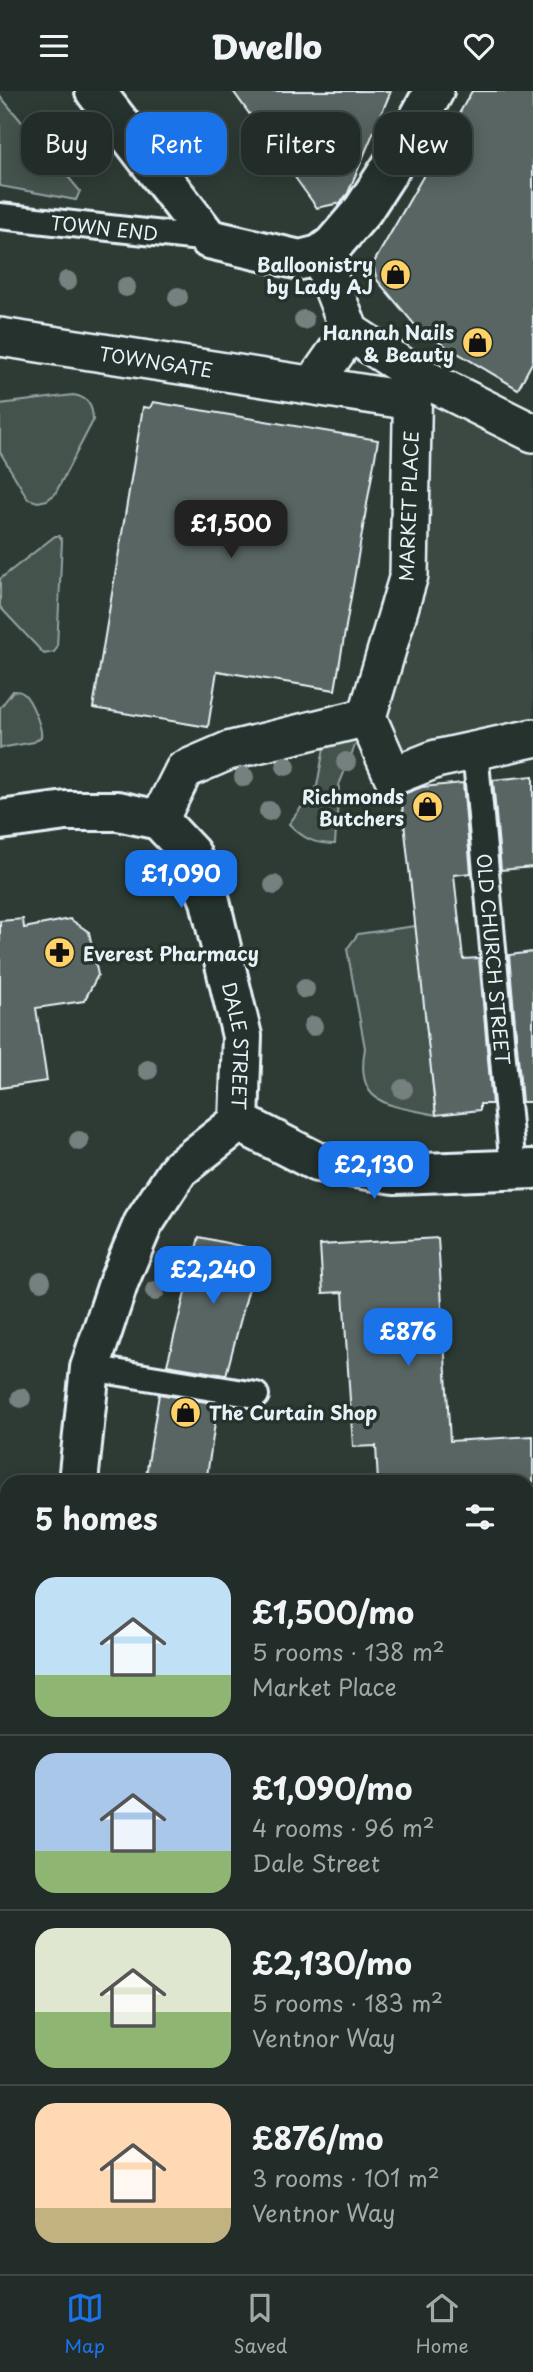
<!DOCTYPE html>
<html lang="en">
<head>
<meta charset="utf-8">
<style>
  :root { --surface:#222c28; --page:#2a3430; --text:#f1f3f6; --muted:#a2a7a8; --line:#3f4845; --accent:#1a73e8 }
  body { margin:0; font-family:"Playpen Sans",sans-serif; background:var(--page); color:var(--text); height:100vh; display:flex; flex-direction:column; font-size:26px; white-space:nowrap }
  * { box-sizing:border-box; margin:0 }
  p { font-size:23px; color:var(--muted) }
  .icon { flex:none; width:38px; height:38px; fill:none; stroke:currentColor; stroke-width:2; stroke-linecap:round; stroke-linejoin:round }
  .map { position:relative; flex:1; overflow:hidden }
  .sheet { position:absolute; left:0px; top:1384px; width:534px; height:800px; display:flex; flex-direction:column; background:var(--surface); border-radius:21px 21px 0 0; box-shadow:0 4px 18px #0003,0 0 0 2px var(--line) }
  .sheet>* { flex:none }
  .guide { position:absolute; left:21px; top:21px; width:492px; height:63px; display:flex; gap:14px }
  .price { position:absolute; translate:-50% -60px; padding:0 16px; border-radius:14px; background:var(--accent); color:#fff; font-size:23px; line-height:46px; filter:drop-shadow(0 2px 4px #0008) }
  .price::after { content:''; position:absolute; left:50%; top:42px; width:21px; height:16px; margin-left:-10px; background:inherit; clip-path:polygon(0 0,100% 0,50% 100%) }
  .price.on { background:#222; color:#fff }
  ul { padding:0; list-style:none }
  li { display:flex; align-items:center; gap:21px; height:175px; padding:0 35px }
  li+li { border-top:2px solid var(--line) }
  li span { display:grid; place-items:center; flex:none; width:196px; height:140px; border-radius:21px; color:#555 }
  li>.icon { margin-inline-start:auto }
  span .icon { width:84px; height:84px; fill:#fffc; stroke-width:1 }
  li b { font-size:30px }
  h2 { display:flex; justify-content:space-between; align-items:center; height:84px; padding:0 35px; font-size:30px }
  .tag { padding:0 24px; border-radius:21px; background:var(--surface); box-shadow:0 4px 18px #0003,0 0 0 2px var(--line); font-size:24px; line-height:63px }
  .tag.on { background:var(--accent); color:#fff }
  header { display:flex; justify-content:space-between; align-items:center; height:91px; padding:0 35px; background:var(--surface); font-size:32px; font-weight:800 }
  .tab-bar { display:flex; justify-content:space-around; align-items:center; height:98px; border-top:2px solid var(--line); background:var(--surface); font-size:19px; color:var(--muted) }
  .tab-bar a { display:grid; justify-items:center; gap:4px }
  .tab-bar .on { color:var(--accent) }
  .map>svg:first-child { display:block }
  .built { fill:#3b4843 }
  .green { fill:#45524e; stroke:#96a2a3; stroke-width:2 }
  .building { fill:#596563; stroke:#e8f1f8; stroke-width:2 }
  .lines { fill:none; stroke-linecap:round; stroke-linejoin:round }
  .service-casing { stroke:#e8f1f8; stroke-width:30 }
  .pedestrian-casing { stroke:#e8f1f8; stroke-width:42 }
  .minor-casing { stroke:#e8f1f8; stroke-width:44 }
  .tertiary-casing { stroke:#e8f1f8; stroke-width:44 }
  .secondary-casing { stroke:#e8f1f8; stroke-width:44 }
  .service { stroke:#26332d; stroke-width:24 }
  .pedestrian { stroke:#26332d; stroke-width:37 }
  .minor { stroke:#26332d; stroke-width:38 }
  .tertiary { stroke:#26332d; stroke-width:38 }
  .secondary { stroke:#26332d; stroke-width:38 }
  .tree { fill:#75807f }
  .labels { text-anchor:middle; dominant-baseline:central; stroke-width:7; stroke-linejoin:round; paint-order:stroke }
  .street-label { font-size:19px; fill:#e8f1f8; stroke:#26332d }
  .poi-label { font-size:19px; font-weight:bold; fill:#e8f1f8; stroke:#26332d; text-anchor:end }
</style>
</head>
<body>
<header><svg class="icon" aria-label="menu" viewBox="0 0 24 24"><path d="M4 6h16M4 12h16M4 18h16"/></svg>Dwello<svg class="icon" aria-label="heart" viewBox="0 0 24 24"><path d="M12 20l-8-8c-3-5 5-10 8-4 3-6 11-1 8 4z"/></svg></header>
<div class="map">
<svg width="533" height="2183" viewBox="0 0 533 2183">
  <rect width="100%" height="100%" fill="#2e3b35"/>
  <filter id="ink" filterUnits="userSpaceOnUse"><feTurbulence type="fractalNoise" baseFrequency=".0143" numOctaves="2"/><feDisplacementMap in="SourceGraphic" scale="14" xChannelSelector="R" yChannelSelector="G"/><feConvolveMatrix kernelMatrix="1 2 1 2 8 2 1 2 1" color-interpolation-filters="sRGB"/></filter>
  <g filter="url(#ink)">
    <!-- built -->
    <polygon class="built" points="413,282 533,342 533,647 393,685 374,603 409,484"/>
    <!-- green -->
    <g class="green">
      <polygon points="0,5 80,100 76,109 0,95"/>
      <path d="M 73,304 C 88,306 93,315 93,330 L 55,403 L 47,409 L 38,411 L 28,408 L 0,361 L 0,313 Z"/>
      <polygon points="55,445 59,445 62,449 57,557 54,561 44,563 0,516 0,488"/>
      <path d="M 13,600 C 18,600 20,600 24,603 C 31,609 43,638 41,646 L 34,651 L 0,657 L 0,617 Z"/>
      <path d="M 339,638 L 358,647 L 339,694 L 335,753 C 314,753 304,748 289,733 L 317,695 L 324,657 Z"/>
      <path d="M 416,835 L 436,1024 C 391,1014 354,1016 365,957 L 347,858 L 358,843 Z"/>
    </g>
    <!-- building -->
    <g class="building">
      <polygon points="233,0 391,0 348,102 340,112 317,117"/>
      <polygon points="472,0 533,0 533,270 518,298 419,239 377,189 373,173"/>
      <polygon points="153,311 378,349 335,599 217,580 208,636 93,617 143,316 150,317"/>
      <polygon points="533,685 533,776 501,779 493,689"/>
      <polygon points="463,692 471,782 454,784 463,868 479,867 492,1013 480,1013 480,1019 436,1024 401,704 422,696"/>
      <polygon points="23,828 24,837 70,828 89,841 98,884 84,910 36,917 47,990 0,997 0,830"/>
      <polygon points="533,861 533,1011 522,1011 509,864"/>
      <polygon points="199,1146 259,1159 226,1284 167,1274"/>
      <polygon points="438,1147 450,1350 533,1345 533,1391 378,1391 376,1355 353,1356 343,1201 323,1202 320,1154"/>
      <polygon points="159,1303 218,1313 206,1391 145,1391"/>
    </g>
    <g class="lines">
      <defs>
        <g id="service">
          <path id="s1" d="M 0,125 L 209,148"/>
          <path id="s2" d="M 475,659 L 513,1078"/>
          <polyline points="90,1277 256,1304"/>
          <polyline points="0,1503 7,1503"/>
          <polyline points="0,1735 7,1735"/>
          <polyline points="0,1934 7,1934"/>
          <polyline points="0,2177 51,2180"/>
          <polyline points="216,2177 217,2183"/>
        </g>
        <g id="pedestrian">
          <polyline points="320,164 350,241 413,282 533,342"/>
          <path id="s3" d="M 0,246 L 412,310"/>
          <polyline points="413,282 409,484 367,626 393,685 436,668 533,647"/>
          <polyline points="313,294 350,241"/>
          <polyline points="159,729 184,679 228,660 367,626"/>
        </g>
        <polyline id="minor" points="95,0 209,148 300,169 320,164 333,154 363,119 400,62 434,0"/>
        <polyline id="tertiary" points="239,1031 317,1071 395,1083 533,1078"/>
        <g id="secondary">
          <path id="s4" d="M 0,729 L 66,720 L 118,720 L 159,729 L 191,763 L 210,810 L 242,945 L 239,1031 L 179,1078 L 143,1133 L 119,1190 L 90,1277 L 78,1391"/>
          <polyline points="51,2183 51,2177"/>
        </g>
      </defs>
      <!-- service casing -->
      <use href="#service" class="service-casing"/>
      <!-- pedestrian casing -->
      <use href="#pedestrian" class="pedestrian-casing"/>
      <!-- minor casing -->
      <use href="#minor" class="minor-casing"/>
      <!-- tertiary casing -->
      <use href="#tertiary" class="tertiary-casing"/>
      <!-- secondary casing -->
      <use href="#secondary" class="secondary-casing"/>
      <!-- service -->
      <use href="#service" class="service"/>
      <!-- pedestrian -->
      <use href="#pedestrian" class="pedestrian"/>
      <!-- minor -->
      <use href="#minor" class="minor"/>
      <!-- tertiary -->
      <use href="#tertiary" class="tertiary"/>
      <!-- secondary -->
      <use href="#secondary" class="secondary"/>
    </g>
    <!-- trees -->
    <g class="tree">
      <circle cx="67" cy="190" r="10"/>
      <circle cx="126" cy="196" r="10"/>
      <circle cx="178" cy="206" r="10"/>
      <circle cx="304" cy="229" r="10"/>
      <circle cx="346" cy="671" r="10"/>
      <circle cx="286" cy="675" r="10"/>
      <circle cx="244" cy="686" r="10"/>
      <circle cx="269" cy="720" r="10"/>
      <circle cx="274" cy="794" r="10"/>
      <circle cx="305" cy="898" r="10"/>
      <circle cx="313" cy="935" r="10"/>
      <circle cx="148" cy="979" r="10"/>
      <circle cx="403" cy="998" r="10"/>
      <circle cx="79" cy="1050" r="10"/>
      <circle cx="41" cy="1190" r="10"/>
      <circle cx="155" cy="1200" r="10"/>
      <circle cx="21" cy="1307" r="10"/>
    </g>
  </g>
  <!-- icons -->
  <defs>
    <symbol id="shop-disc" viewBox="-11 -11 22 22"><circle r="9.5" fill="#ffd166" stroke="#26332d"/><path d="M-5-2.5h2.3a2.7 3.5 0 0 1 5.4 0H5L5.5 6h-11ZM-1.5-2.5h3a1.5 2.3 0 0 0-3 0Z" fill="#111"/></symbol>
    <symbol id="pharmacy-disc" viewBox="-11 -11 22 22"><circle r="9.5" fill="#ffd166" stroke="#26332d"/><path d="M-2-6h4v4h4v4h-4v4h-4v-4h-4v-4h4Z" fill="#111"/></symbol>
  </defs>
  <g fill-rule="evenodd">
    <use href="#shop-disc" x="378" y="166" width="35" height="35"/>
    <use href="#shop-disc" x="460" y="234" width="35" height="35"/>
    <use href="#shop-disc" x="410" y="698" width="35" height="35"/>
    <use href="#pharmacy-disc" x="42" y="844" width="35" height="35"/>
    <use href="#shop-disc" x="168" y="1304" width="35" height="35"/>
  </g>
  <g class="labels">
    <!-- street labels -->
    <g class="street-label">
      <text stroke="none"><textPath href="#s1" startOffset="105">TOWN END</textPath></text>
      <text stroke="none"><textPath href="#s3" startOffset="158">TOWNGATE</textPath></text>
      <text transform="translate(408 415) rotate(-88)">MARKET PLACE</text>
      <text stroke="none"><textPath href="#s2" startOffset="210">OLD CHURCH STREET</textPath></text>
      <text stroke="none"><textPath href="#s4" startOffset="406">DALE STREET</textPath></text>
    </g>
    <!-- poi labels -->
    <g class="poi-label">
      <text x="373" y="173">Balloonistry<tspan x="373" dy="22">by Lady AJ</tspan></text>
      <text x="454" y="241">Hannah Nails<tspan x="454" dy="22">&amp; Beauty</tspan></text>
      <text x="404" y="705">Richmonds<tspan x="404" dy="22">Butchers</tspan></text>
      <text x="83" y="862" text-anchor="start">Everest Pharmacy</text>
      <text x="209" y="1321" text-anchor="start">The Curtain Shop</text>
    </g>
  </g>
</svg>
<b class="price on" style="left:231px;top:469px">£1,500</b>
<b class="price" style="left:181px;top:819px">£1,090</b>
<b class="price" style="left:374px;top:1110px">£2,130</b>
<b class="price" style="left:213px;top:1215px">£2,240</b>
<b class="price" style="left:408px;top:1277px">£876</b>
<div class="guide">
<a class="tag">Buy</a>
<a class="tag on">Rent</a>
<a class="tag">Filters</a>
<a class="tag">New</a>
</div>
<section class="sheet">
<h2>5 homes<svg class="icon" aria-label="filters" viewBox="0 0 24 24"><path d="M4 7h16M4 17h16"/><circle cx="9" cy="7" r="2"/><circle cx="15" cy="17" r="2"/></svg></h2>
<ul>
<li><span style="background:linear-gradient(#bfe0f5 70%,#8fb573 0)"><svg class="icon" aria-label="home" viewBox="0 0 24 24"><path d="M3 11l9-7 9 7M6 9v11h12V9"/></svg></span><div><b>£1,500/mo</b><p>5 rooms · 138 m²</p><p>Market Place</p></div></li>
<li><span style="background:linear-gradient(#a9c7e8 70%,#8fb573 0)"><svg class="icon" aria-label="home" viewBox="0 0 24 24"><path d="M3 11l9-7 9 7M6 9v11h12V9"/></svg></span><div><b>£1,090/mo</b><p>4 rooms · 96 m²</p><p>Dale Street</p></div></li>
<li><span style="background:linear-gradient(#dfe7d0 60%,#8fb573 0)"><svg class="icon" aria-label="home" viewBox="0 0 24 24"><path d="M3 11l9-7 9 7M6 9v11h12V9"/></svg></span><div><b>£2,130/mo</b><p>5 rooms · 183 m²</p><p>Ventnor Way</p></div></li>
<li><span style="background:linear-gradient(#ffd9b3 75%,#c2b280 0)"><svg class="icon" aria-label="home" viewBox="0 0 24 24"><path d="M3 11l9-7 9 7M6 9v11h12V9"/></svg></span><div><b>£876/mo</b><p>3 rooms · 101 m²</p><p>Ventnor Way</p></div></li>
</ul>
</section>
</div>
<nav class="tab-bar">
<a class="on"><svg class="icon" aria-label="map" viewBox="0 0 24 24"><path d="M3 6l6-2 6 2 6-2v14l-6 2-6-2-6 2zM9 4v14M15 6v14"/></svg>Map</a>
<a><svg class="icon" aria-label="saved" viewBox="0 0 24 24"><path d="M7 4h10v16l-5-4-5 4z"/></svg>Saved</a>
<a><svg class="icon" aria-label="home" viewBox="0 0 24 24"><path d="M3 11l9-7 9 7M6 9v11h12V9"/></svg>Home</a>
</nav>
</body>
</html>
